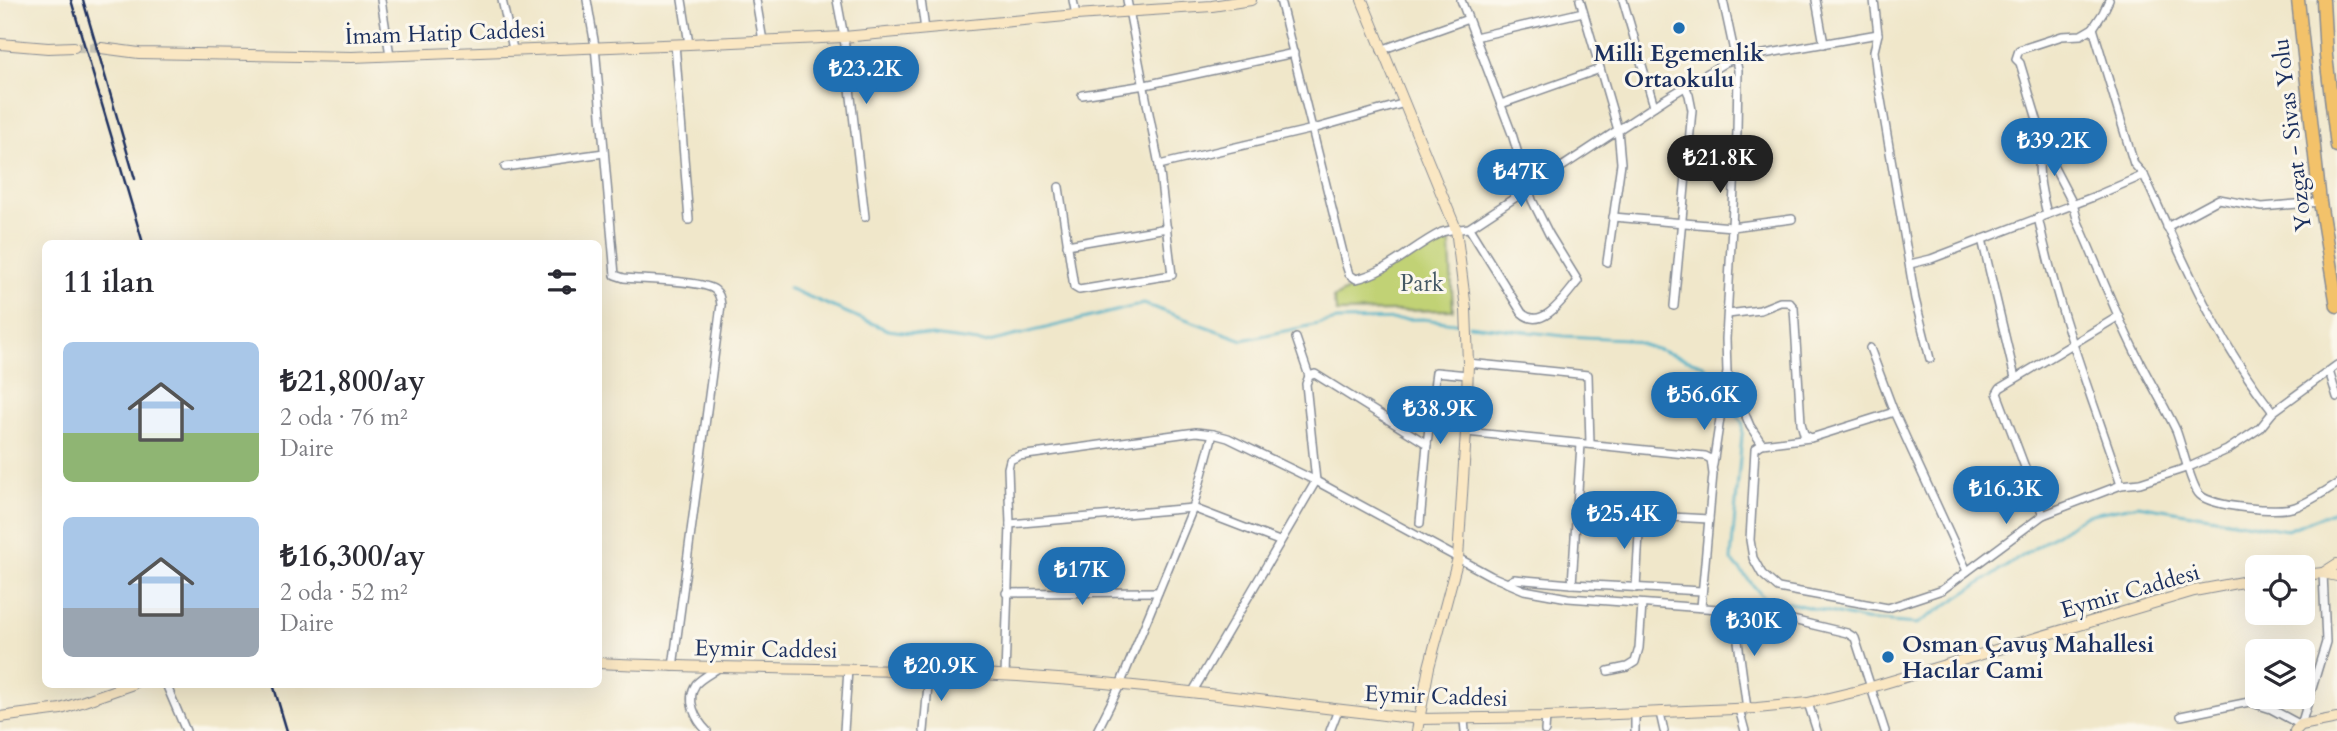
<!DOCTYPE html>
<html lang="tr">
<head>
<meta charset="utf-8">
<style>
  :root { --surface:#fff; --page:#f7f7f7; --text:#2b2b33; --muted:#7c7c81; --accent:#1f6fb2 }
  body { margin:0; font-family:Cardo,serif; background:var(--page); color:var(--text); height:100vh; display:flex; flex-direction:column; font-size:26px; white-space:nowrap }
  * { box-sizing:border-box; margin:0 }
  p { font-size:23px; color:var(--muted) }
  .icon { flex:none; width:38px; height:38px; fill:none; stroke:currentColor; stroke-width:2; stroke-linecap:round; stroke-linejoin:round }
  .map { position:relative; flex:1; overflow:hidden }
  .drawer { position:absolute; left:42px; top:240px; width:560px; height:448px; display:flex; flex-direction:column; background:var(--surface); border-radius:10px; box-shadow:0 7px 28px #0002 }
  .drawer>* { flex:none }
  .buttons { position:absolute; left:2245px; top:555px; display:grid; gap:14px }
  .buttons a { display:grid; place-items:center; width:70px; height:70px; border-radius:10px; background:var(--surface); box-shadow:0 7px 28px #0002; font-size:35px }
  .price { position:absolute; translate:-50% -60px; padding:0 16px; border-radius:24px; background:var(--accent); color:#fff; font-size:23px; line-height:46px; filter:drop-shadow(0 2px 4px #0008) }
  .price::after { content:''; position:absolute; left:50%; top:42px; width:21px; height:16px; margin-left:-10px; background:inherit; clip-path:polygon(0 0,100% 0,50% 100%) }
  .price.on { background:#222; color:#fff }
  ul { padding:0; list-style:none }
  li { display:flex; align-items:center; gap:21px; height:175px; padding:0 21px }
  li span { display:grid; place-items:center; flex:none; width:196px; height:140px; border-radius:10px; color:#555 }
  li>.icon { margin-inline-start:auto }
  span .icon { width:84px; height:84px; fill:#fffc; stroke-width:1 }
  li b { font-size:30px }
  h2 { display:flex; justify-content:space-between; align-items:center; height:84px; padding:0 21px; font-size:30px }
  .map>svg:first-child { display:block }
  .green { fill:#c1d275; stroke:#6e806a; stroke-width:2 }
  .lines { fill:none; stroke-linecap:round; stroke-linejoin:round }
  .stream { stroke:#48afc7; stroke-width:2.5 }
  .secondary-tunnel { stroke:#c5c2b4; stroke-width:10; stroke-dasharray:10 5; stroke-linecap:butt }
  .street-casing { stroke:#868b94; stroke-width:10 }
  .secondary-casing { stroke:#868b94; stroke-width:12 }
  .highway-casing { stroke:#868b94; stroke-width:15 }
  .street { stroke:#fff; stroke-width:7 }
  .secondary { stroke:#fae7c3; stroke-width:10 }
  .highway { stroke:#f3c26a; stroke-width:12 }
  .rail { stroke:#1b2f5e; stroke-width:2.5 }
  .poi-dot { fill:#1f6fb2; stroke:#fbf7ec; stroke-width:2.5 }
  .labels { text-anchor:middle; dominant-baseline:central; stroke-width:6; stroke-linejoin:round; paint-order:stroke }
  .street-label { font-size:23px; fill:#1b2f5e; stroke:#fbf7ec }
  .poi-label { font-size:23px; font-weight:bold; fill:#1b2f5e; stroke:#fbf7ec }
  .park-label { font-size:23px; fill:#445864; stroke:#fbf7ec }
</style>
</head>
<body>
<div class="map">
<svg width="2337" height="731" viewBox="0 0 2337 731">
  <rect width="100%" height="100%" fill="#fbf7ec"/>
  <filter id="ink" filterUnits="userSpaceOnUse"><feTurbulence type="fractalNoise" baseFrequency=".0143" numOctaves="2"/><feDisplacementMap in="SourceGraphic" scale="14" xChannelSelector="R" yChannelSelector="G"/><feConvolveMatrix kernelMatrix="1 2 1 2 8 2 1 2 1" color-interpolation-filters="sRGB"/></filter>
  <filter id="wash" filterUnits="userSpaceOnUse"><feTurbulence type="fractalNoise" baseFrequency=".00686" numOctaves="4" result="noise"/><feDisplacementMap in="SourceGraphic" scale="28" xChannelSelector="R" yChannelSelector="G"/><feGaussianBlur stdDeviation="1.57" result="paint"/><feColorMatrix in="noise" values="0 0 0 0 0 0 0 0 0 0 0 0 0 0 0 0 0 1.4 0 .05"/><feComposite in="paint" operator="in"/></filter>
  <g filter="url(#wash)">
    <rect width="100%" height="100%" fill="#f0e7ca"/>
    <!-- green -->
    <polygon class="green" points="1447,237 1450,245 1453,310 1337,312 1333,298"/>
    <g class="lines">
      <!-- stream -->
      <g class="stream">
        <polyline points="788,288 888,330 985,343 1144,304 1243,340 1337,320 1423,319 1462,324"/>
        <polyline points="1469,325 1564,336 1626,339 1704,365 1722,393"/>
        <polyline points="1726,398 1743,424 1731,559 1763,597 1864,620 1917,624 2086,515 2138,505 2287,530 2337,510"/>
      </g>
    </g>
  </g>
  <g filter="url(#ink)">
    <g class="lines">
      <!-- secondary-tunnel -->
      <polyline class="secondary-tunnel" points="74,47 101,48"/>
      <defs>
        <g id="street">
          <polyline points="381,0 390,55"/>
          <polyline points="502,0 513,49"/>
          <path d="M 587,0 L 595,46 L 615,275 L 624,278 C 641,280 703,280 715,290 C 720,294 720,299 721,305 L 673,667"/>
          <polyline points="682,0 689,44"/>
          <polyline points="756,0 763,41"/>
          <polyline points="837,0 844,37 865,217"/>
          <polyline points="921,0 925,30"/>
          <polyline points="1073,0 1076,15"/>
          <path d="M 1280,0 L 1346,265 L 1349,274 L 1356,279 C 1389,272 1413,246 1442,232 C 1451,229 1461,229 1469,228 L 1665,99 L 1726,62 L 1735,59 L 1878,34"/>
          <path d="M 1461,0 L 1512,134 L 1532,200 L 1549,234 L 1578,281 C 1566,295 1543,332 1522,313 L 1469,228"/>
          <polyline points="1580,0 1618,130 1621,163 1607,262"/>
          <polyline points="1623,0 1654,106"/>
          <polyline points="1816,0 1824,44"/>
          <polyline points="1874,0 1878,34 1874,51 1877,76 1915,299 1930,359"/>
          <path d="M 2109,0 L 2103,13 L 2093,28 L 2081,35 L 2062,36 L 2019,50 L 2016,59 L 2020,63 L 2048,156 L 2073,204 L 2078,222 C 2097,264 2113,308 2134,350 C 2147,377 2163,403 2176,430 C 2182,445 2191,487 2200,495 C 2213,507 2279,513 2295,507 C 2310,502 2323,492 2337,484"/>
          <path d="M 2093,28 L 2134,164 L 2144,175 C 2182,258 2216,340 2273,412"/>
          <polyline points="1475,37 1583,12"/>
          <polyline points="675,44 689,220"/>
          <polyline points="1381,50 1468,19"/>
          <polyline points="1082,95 1145,85 1294,53"/>
          <polyline points="1501,104 1600,69"/>
          <path d="M 2043,141 C 2035,166 2041,190 2047,214"/>
          <polyline points="1159,165 1313,129 1405,103"/>
          <polyline points="505,167 604,153"/>
          <polyline points="1059,187 1074,287 1079,290 1172,275 1159,165 1127,0"/>
          <polyline points="1613,217 1732,227 1792,219"/>
          <path d="M 2038,217 C 2057,309 2092,397 2121,485"/>
          <polyline points="2167,227 2219,199 2262,207 2320,202"/>
          <polyline points="1982,239 2015,378"/>
          <polyline points="1067,245 1167,228"/>
          <polyline points="1910,264 1931,259 2093,197 2144,175"/>
          <polyline points="1674,306 1692,110 1689,95 1685,86"/>
          <polyline points="1728,314 1760,310 1780,302 1789,302 1794,308 1801,423 1804,434 1811,438 1894,412"/>
          <polyline points="1296,338 1309,376"/>
          <polyline points="1870,348 1894,412 1967,571"/>
          <polyline points="1468,363 1588,375 1590,444"/>
          <polyline points="2329,371 2337,397"/>
          <polyline points="1729,376 1750,426 1762,444 1810,438"/>
          <polyline points="1466,432 1705,456 1711,459 1713,474 1701,607"/>
          <polyline points="1762,444 1755,449 1750,540 1753,558 1762,574 1778,588 1888,608 1942,590 2043,515 2121,485 2140,483 2189,467 2227,450 2260,428 2273,412 2337,365"/>
          <polyline points="1713,465 1727,372 1726,339 1737,131 1738,70 1723,0"/>
          <polyline points="1577,512 1709,519"/>
          <polyline points="2043,515 1997,393 2000,388 2119,316"/>
          <polyline points="1420,523 1427,444 1436,372 1468,375"/>
          <polyline points="1010,524 1193,508 1279,541"/>
          <polyline points="1507,583 1514,579 1572,584 1702,591"/>
          <polyline points="1572,584 1581,444"/>
          <polyline points="1636,588 1640,515"/>
          <polyline points="1006,593 1158,592"/>
          <polyline points="1734,611 1747,709"/>
          <polyline points="1608,671 1627,667 1635,662 1639,648 1642,604"/>
          <polyline points="1005,676 1010,524 1008,468 1010,460 1019,456 1196,432 1213,434 1228,438 1316,481 1491,576 1524,590 1568,598 1759,612 1847,633 1855,638 1885,731"/>
          <polyline points="166,684 186,731"/>
          <polyline points="1192,693 1316,481 1306,384 1309,376 1315,374 1427,444"/>
          <polyline points="1808,703 1817,731"/>
          <polyline points="1739,709 1745,731"/>
          <polyline points="1660,713 1664,731"/>
          <polyline points="2181,716 2249,702 2271,709 2301,725 2326,642 2323,573"/>
          <polyline points="1464,720 1465,731"/>
          <path d="M 707,731 C 696,720 685,700 696,684 C 701,678 713,672 720,667"/>
          <polyline points="844,731 848,669"/>
          <polyline points="924,731 929,673"/>
          <polyline points="1097,731 1120,685 1193,508 1213,434"/>
          <polyline points="1330,731 1338,710"/>
          <polyline points="1545,731 1546,717"/>
          <polyline points="1635,731 1635,714"/>
        </g>
        <g id="secondary">
          <polyline points="1362,0 1456,229 1466,309 1468,363 1466,432 1458,558 1429,667 1417,731"/>
          <polyline points="0,44 48,48 74,47"/>
          <polyline points="101,48 139,53 352,57 689,44 844,37 1076,15 1212,6 1251,0"/>
          <polyline points="2323,573 2337,564"/>
          <polyline points="2303,575 2323,573 2337,576"/>
          <path d="M 598,663 C 738,670 878,667 1018,676 C 1152,685 1286,704 1419,719 L 1546,717 L 1757,708 L 1808,703 L 1858,691 L 2194,591 L 2258,579"/>
          <polyline points="0,717 61,709 133,684"/>
          <polyline points="2295,731 2301,725 2337,718"/>
        </g>
        <g id="highway">
          <polyline points="2298,0 2320,202 2337,306"/>
          <polyline points="2323,0 2326,56 2337,146"/>
        </g>
      </defs>
      <!-- street casing -->
      <use href="#street" class="street-casing"/>
      <!-- secondary casing -->
      <use href="#secondary" class="secondary-casing"/>
      <!-- highway casing -->
      <use href="#highway" class="highway-casing"/>
      <!-- street -->
      <use href="#street" class="street"/>
      <!-- secondary -->
      <use href="#secondary" class="secondary"/>
      <!-- highway -->
      <use href="#highway" class="highway"/>
      <!-- rail -->
      <g class="rail">
        <polyline points="71,0 143,243"/>
        <polyline points="83,0 135,179"/>
        <polyline points="273,684 287,731"/>
      </g>
    </g>
  </g>
  <!-- markers -->
  <g class="poi-dot">
    <circle cx="1679" cy="28" r="7"/>
    <circle cx="1888" cy="657" r="7"/>
  </g>
  <g class="labels">
    <!-- street labels -->
    <g class="street-label">
      <text transform="translate(445 33) rotate(-2)">İmam Hatip Caddesi</text>
      <text transform="translate(2292 135) rotate(-97)">Yozgat - Sivas Yolu</text>
      <text transform="translate(2130 591) rotate(-16)">Eymir Caddesi</text>
      <text transform="translate(766 649) rotate(1)">Eymir Caddesi</text>
      <text transform="translate(1436 696) rotate(2)">Eymir Caddesi</text>
    </g>
    <!-- poi labels -->
    <g class="poi-label">
      <text x="1679" y="53">Milli Egemenlik<tspan x="1679" dy="26">Ortaokulu</tspan></text>
      <text x="1902" y="644" text-anchor="start">Osman Çavuş Mahallesi<tspan x="1902" dy="26">Hacılar Cami</tspan></text>
    </g>
    <!-- park labels -->
    <g class="park-label">
      <text x="1422" y="283">Park</text>
    </g>
  </g>
</svg>
<div class="buttons">
<a><svg class="icon" aria-label="locate" viewBox="0 0 24 24"><circle cx="12" cy="12" r="6"/><path d="M12 2v4M12 18v4M2 12h4M18 12h4"/></svg></a>
<a><svg class="icon" aria-label="layers" viewBox="0 0 24 24"><path d="M12 4l9 5-9 5-9-5zM3 14l9 5 9-5"/></svg></a>
</div>
<b class="price" style="left:866px;top:106px">₺23.2K</b>
<b class="price" style="left:2054px;top:178px">₺39.2K</b>
<b class="price on" style="left:1720px;top:195px">₺21.8K</b>
<b class="price" style="left:1521px;top:209px">₺47K</b>
<b class="price" style="left:1704px;top:432px">₺56.6K</b>
<b class="price" style="left:1440px;top:446px">₺38.9K</b>
<b class="price" style="left:2006px;top:526px">₺16.3K</b>
<b class="price" style="left:1624px;top:551px">₺25.4K</b>
<b class="price" style="left:1082px;top:607px">₺17K</b>
<b class="price" style="left:1754px;top:658px">₺30K</b>
<b class="price" style="left:941px;top:703px">₺20.9K</b>
<section class="drawer">
<h2>11 ilan<svg class="icon" aria-label="filters" viewBox="0 0 24 24"><path d="M4 7h16M4 17h16"/><circle cx="9" cy="7" r="2"/><circle cx="15" cy="17" r="2"/></svg></h2>
<ul>
<li><span style="background:linear-gradient(#a9c7e8 65%,#8fb573 0)"><svg class="icon" aria-label="home" viewBox="0 0 24 24"><path d="M3 11l9-7 9 7M6 9v11h12V9"/></svg></span><div><b>₺21,800/ay</b><p>2 oda · 76 m²</p><p>Daire</p></div></li>
<li><span style="background:linear-gradient(#a9c7e8 65%,#9aa5b1 0)"><svg class="icon" aria-label="home" viewBox="0 0 24 24"><path d="M3 11l9-7 9 7M6 9v11h12V9"/></svg></span><div><b>₺16,300/ay</b><p>2 oda · 52 m²</p><p>Daire</p></div></li>
</ul>
</section>
</div>
</body>
</html>
